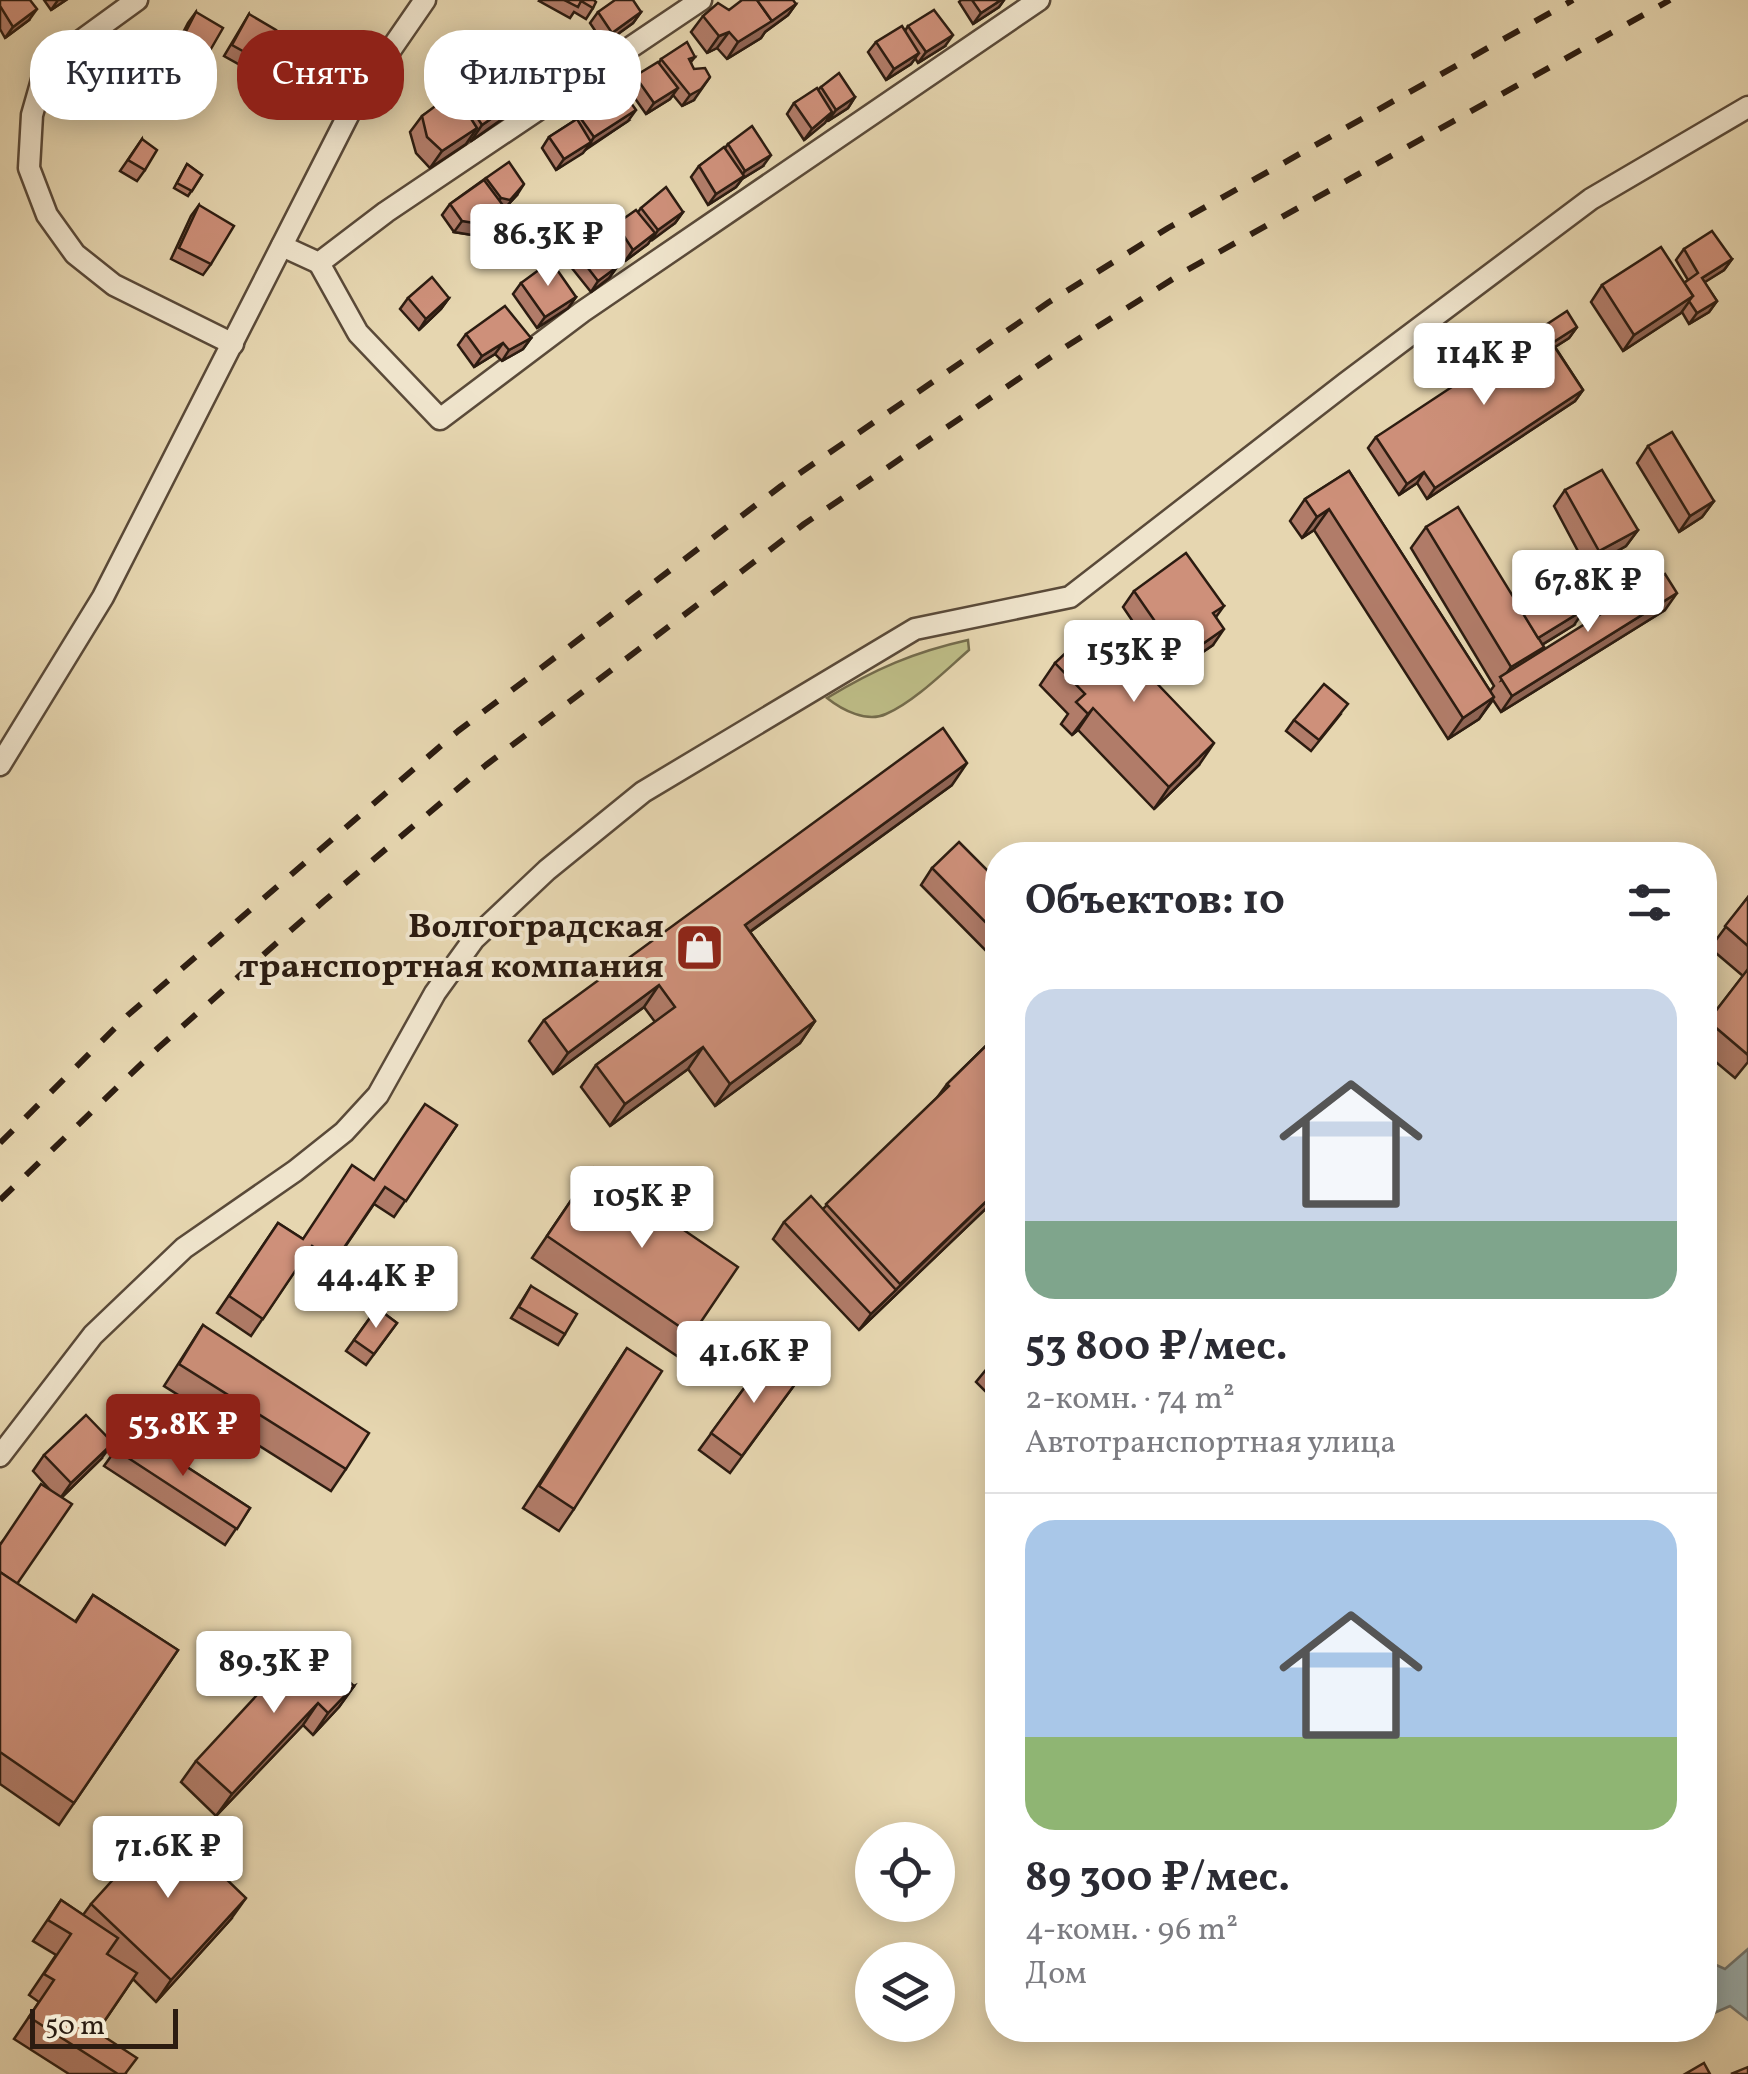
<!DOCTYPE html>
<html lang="ru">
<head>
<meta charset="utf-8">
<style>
  :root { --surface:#fff; --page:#f2f2f3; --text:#2b2b33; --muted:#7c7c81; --line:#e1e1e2; --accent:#8f2418 }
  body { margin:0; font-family:Vollkorn,serif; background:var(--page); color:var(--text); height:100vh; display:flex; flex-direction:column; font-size:38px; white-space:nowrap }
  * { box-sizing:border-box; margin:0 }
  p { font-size:32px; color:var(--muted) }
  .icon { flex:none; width:55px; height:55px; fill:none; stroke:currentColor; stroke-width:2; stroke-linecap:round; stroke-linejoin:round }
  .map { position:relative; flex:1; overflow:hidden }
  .panel { position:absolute; left:985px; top:842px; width:732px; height:1200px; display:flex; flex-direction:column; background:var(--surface); border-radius:40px; box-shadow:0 5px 25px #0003 }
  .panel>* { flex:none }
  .banner { position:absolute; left:30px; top:30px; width:805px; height:90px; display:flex; gap:20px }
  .tools { position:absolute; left:855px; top:1822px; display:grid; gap:20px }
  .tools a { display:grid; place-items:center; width:100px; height:100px; border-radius:50%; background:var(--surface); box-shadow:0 5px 25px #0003; font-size:50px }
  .scale { position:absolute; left:30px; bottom:25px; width:148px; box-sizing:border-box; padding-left:10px; border:5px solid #2c1c11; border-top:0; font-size:28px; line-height:35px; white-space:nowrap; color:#2c1c11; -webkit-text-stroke:8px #efe4cc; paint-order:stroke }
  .price { position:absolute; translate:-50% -85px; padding:0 22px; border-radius:10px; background:#fff; color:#222; font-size:32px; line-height:65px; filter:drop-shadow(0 2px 5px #0008) }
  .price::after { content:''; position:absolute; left:50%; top:60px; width:30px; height:22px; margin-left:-15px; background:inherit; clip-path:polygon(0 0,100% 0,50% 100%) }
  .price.active { background:var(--accent); color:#fff }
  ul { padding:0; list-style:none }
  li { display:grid; align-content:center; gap:20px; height:530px; padding:0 40px }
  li+li { border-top:2px solid var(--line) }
  li span { display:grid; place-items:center; height:310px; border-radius:30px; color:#555 }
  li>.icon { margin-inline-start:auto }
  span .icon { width:180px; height:180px; fill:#fffc; stroke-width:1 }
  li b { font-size:42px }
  h2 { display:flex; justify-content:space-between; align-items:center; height:120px; padding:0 40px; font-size:42px }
  .chip { padding:0 35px; border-radius:40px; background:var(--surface); box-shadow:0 5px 25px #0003; font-size:35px; line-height:90px }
  .chip.active { background:var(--accent); color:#fff }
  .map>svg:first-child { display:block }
  .green { fill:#bdbc86; stroke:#746c4c; stroke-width:2.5 }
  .water { fill:#9db6b8; stroke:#707875; stroke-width:2.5 }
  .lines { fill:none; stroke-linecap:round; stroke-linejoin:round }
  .street-casing { stroke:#5a4a39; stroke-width:25 }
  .street { stroke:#efe4cc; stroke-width:20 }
  .rail { stroke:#2c1c11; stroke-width:6; stroke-dasharray:18 18; stroke-linecap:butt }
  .wall { fill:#b17c69; stroke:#2c1c11; stroke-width:2.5 }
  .shaded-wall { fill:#906555; stroke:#2c1c11; stroke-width:2.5 }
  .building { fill:#ce907a; stroke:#2c1c11; stroke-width:2.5 }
  .labels { text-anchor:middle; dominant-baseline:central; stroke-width:8; stroke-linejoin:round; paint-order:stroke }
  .poi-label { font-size:35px; font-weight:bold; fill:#2c1c11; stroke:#efe4cc; text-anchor:end }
</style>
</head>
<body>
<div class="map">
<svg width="1748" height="2074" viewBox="0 0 1748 2074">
  <rect width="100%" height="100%" fill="#e6d6b0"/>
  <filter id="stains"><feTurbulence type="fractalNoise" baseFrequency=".002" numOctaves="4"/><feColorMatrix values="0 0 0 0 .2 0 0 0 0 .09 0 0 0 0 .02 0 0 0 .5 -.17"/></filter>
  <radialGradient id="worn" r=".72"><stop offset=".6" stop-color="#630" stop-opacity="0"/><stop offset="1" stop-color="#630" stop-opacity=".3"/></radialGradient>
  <!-- green -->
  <path class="green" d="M 968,640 L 969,650 C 946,670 914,702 886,714 C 867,723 842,710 827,698 C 875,669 914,652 968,640 Z"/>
  <!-- water -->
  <polygon class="water" points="1748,1949 1748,2020 1730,2006 1705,2017 1705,1960 1725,1969"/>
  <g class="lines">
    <defs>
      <g id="street">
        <polyline points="137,0 46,66 32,115 29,168 47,215 75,254 114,285 233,344"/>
        <polyline points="282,246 319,263 386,212 701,0"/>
        <polyline points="319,263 358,333 440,419 582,312 1039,0"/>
        <polyline points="0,765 103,597 356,100 425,0"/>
        <polyline points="0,1456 93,1335 184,1248 295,1171 344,1132 378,1095 435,993 474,939 547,870 643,792 915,629 1070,597 1346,383 1591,199 1748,107"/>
      </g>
    </defs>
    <!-- street casing -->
    <use href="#street" class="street-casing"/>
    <!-- street -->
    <use href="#street" class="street"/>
    <!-- rail -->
    <g class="rail">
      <polyline points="0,1143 128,1015 458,731 781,486 1049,302 1168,228 1573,0"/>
      <polyline points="0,1200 158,1048 324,901 486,765 804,524 1067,346 1187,270 1670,0"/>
    </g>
  </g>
  <!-- wall -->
  <g class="wall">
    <polygon points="0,0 29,20 5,38 0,29"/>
    <polygon points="44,0 66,0 51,10"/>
    <polygon points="540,0 594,0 593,8 586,19 574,12 570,18 539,1"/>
    <polygon points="961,0 1004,0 999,7 973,24 959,2"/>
    <polygon points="796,4 788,15 765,32 761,38 727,59 717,48 707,53 691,32 703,16 729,10"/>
    <polygon points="196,12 200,65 172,54 188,23"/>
    <polygon points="598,12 641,12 633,23 604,44 590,23"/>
    <polygon points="249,14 259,60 251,71 224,56"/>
    <polygon points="908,26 945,46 918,63 915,58 911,64 886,80 868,52 876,42 905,31"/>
    <polygon points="695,57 691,62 694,100 682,106 673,95 670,99 646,114 627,87 635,76 659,63 661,59"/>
    <polygon points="522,62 558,83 532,100 514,73"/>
    <polygon points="821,87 855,97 848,108 828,121 827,120 804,140 787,114 794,103 818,90"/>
    <polygon points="459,90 517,101 505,117 471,141 469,139 466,144 430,168 416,153 410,132 422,116 456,94"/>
    <polygon points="579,116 628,121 556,170 542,148 549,137 577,119"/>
    <polygon points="142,139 145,170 137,181 120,171"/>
    <polygon points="728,144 763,166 742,179 736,187 708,205 691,177 699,166 725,148"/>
    <polygon points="187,164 202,175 188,196 174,188"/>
    <polygon points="486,178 517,195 502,211 497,210 472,235 454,232 442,215 450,204"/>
    <polygon points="199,205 211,264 203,275 171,259 191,216"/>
    <polygon points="641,208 683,212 675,223 650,240 648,244 625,261 608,235 616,224 638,212"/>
    <polygon points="571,246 617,267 609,278 591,292 563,257"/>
    <polygon points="1684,249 1732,259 1724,270 1704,282 1717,301 1709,312 1689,324 1682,312 1623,351 1591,302 1602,285 1684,283 1688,280 1676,260"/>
    <polygon points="521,283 576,297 568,308 537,328 513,294"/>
    <polygon points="408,298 449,298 441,309 419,330 400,309"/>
    <polygon points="1577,327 1569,338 1555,347 1583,390 1575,401 1427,499 1417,483 1399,495 1368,448 1376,437"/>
    <polygon points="466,334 531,338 523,349 502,361 495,354 474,367 458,345"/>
    <polygon points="1648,446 1714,501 1702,517 1679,532 1637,463"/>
    <polygon points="1349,471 1490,691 1494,686 1411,548 1426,527 1516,602 1574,625 1542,645 1544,647 1540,652 1665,610 1501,712 1493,700 1479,719 1448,739 1314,530 1302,538 1290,521 1305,499"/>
    <polygon points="1565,490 1638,530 1626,546 1587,568 1554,506"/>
    <polygon points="1134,591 1224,606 1216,617 1213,645 1169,675 1123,607"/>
    <polygon points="1055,663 1199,765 1154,809 1078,730 1072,735 1061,724 1068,714 1040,685"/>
    <polygon points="1340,715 1311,751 1286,731 1294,720"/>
    <polygon points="952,785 750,932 815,1021 800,1043 715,1106 688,1069 610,1126 581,1087 596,1065 655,1022 644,1007 553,1074 529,1041 544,1020"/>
    <polygon points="932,868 998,881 998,959 996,961 921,885"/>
    <polygon points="1748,897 1748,1062 1735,1078 1705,1053 1705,1025 1743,976 1710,948"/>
    <polygon points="998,1034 998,1197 859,1330 773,1239 784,1222 823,1209 936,1099 947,1084"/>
    <polygon points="457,1125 394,1217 374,1204 324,1278 301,1262 251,1336 217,1313 278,1223 303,1239 374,1180"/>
    <polygon points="593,1168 692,1335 677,1356 532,1258"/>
    <polygon points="531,1286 565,1334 558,1345 511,1318"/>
    <polygon points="377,1308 397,1323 366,1365 346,1351"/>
    <polygon points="203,1325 346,1469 331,1491 164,1386"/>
    <polygon points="627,1348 574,1509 559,1531 523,1508"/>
    <polygon points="998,1355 998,1404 976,1382"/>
    <polygon points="767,1357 798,1380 730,1473 699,1450"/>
    <polygon points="130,1430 250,1508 225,1545 104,1466"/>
    <polygon points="44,1455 101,1459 62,1497 17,1584 75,1622 93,1595 178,1650 59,1825 0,1784 0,1544 50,1490 33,1471"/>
    <polygon points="354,1686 339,1707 313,1735 303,1725 216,1816 181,1782 196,1761"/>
    <polygon points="61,1900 83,1915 91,1904 231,1919 156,2002 133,1979 97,2032 126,2074 69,2074 14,2039 39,2002 29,1995 56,1955 33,1941"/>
  </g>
  <!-- shaded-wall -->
  <g class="shaded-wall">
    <polygon points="58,0 66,0 51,10"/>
    <polygon points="1001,0 1004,0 999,7 973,24 981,13"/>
    <polygon points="796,4 788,15 765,32 761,38 727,59 738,42"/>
    <polygon points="37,9 29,20 5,38 13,27"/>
    <polygon points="641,12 633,23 604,44 612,33"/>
    <polygon points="729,32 717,48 707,53 719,36"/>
    <polygon points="953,35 945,46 918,63 926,52"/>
    <polygon points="180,43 208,54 200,65 172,54"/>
    <polygon points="919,53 911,64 886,80 894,69"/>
    <polygon points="566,72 558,83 532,100 540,89"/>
    <polygon points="710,77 694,100 682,106 690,95"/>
    <polygon points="678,88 670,99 646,114 654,103"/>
    <polygon points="855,97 848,108 828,121 836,110"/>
    <polygon points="517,101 505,117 471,141 482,125"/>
    <polygon points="636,110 628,121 587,148 594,137"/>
    <polygon points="832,112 825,123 804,140 812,129"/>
    <polygon points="477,128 466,144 430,168 442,151"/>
    <polygon points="591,142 583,153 556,170 564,159"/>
    <polygon points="771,155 763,166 742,179 736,187 708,205 716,194 739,179 745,171"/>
    <polygon points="524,184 517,195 502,211 497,210 472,235 454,232 462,221 493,209 501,198"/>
    <polygon points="683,212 675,223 651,241 658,230"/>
    <polygon points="655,233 648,244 625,261 633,250"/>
    <polygon points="1732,259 1724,270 1694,289 1702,278"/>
    <polygon points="617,267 609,278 591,292 598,281"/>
    <polygon points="1693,296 1681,313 1623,351 1634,335"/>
    <polygon points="576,297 568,308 537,328 545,317"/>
    <polygon points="449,298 441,309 419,330 426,319"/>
    <polygon points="1717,301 1709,312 1689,324 1697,313"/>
    <polygon points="1577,327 1569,338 1544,354 1552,343"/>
    <polygon points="531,338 523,349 502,361 509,350"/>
    <polygon points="503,343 495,354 474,367 482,356"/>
    <polygon points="1583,390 1575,401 1427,499 1435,488"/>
    <polygon points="1424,472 1417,483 1399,495 1407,484"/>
    <polygon points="1714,501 1702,517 1679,532 1690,516"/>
    <polygon points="1329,509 1314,530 1302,538 1317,517"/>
    <polygon points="1638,530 1626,546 1587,568 1599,551"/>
    <polygon points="1677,593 1665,610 1501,712 1512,696"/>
    <polygon points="1585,609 1574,625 1522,657 1533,641"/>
    <polygon points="1224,629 1213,645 1169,675 1181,659"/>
    <polygon points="1544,647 1528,669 1502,680 1511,667"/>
    <polygon points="1494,697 1479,719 1448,739 1463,718"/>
    <polygon points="1093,708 1078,730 1072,735 1088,714"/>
    <polygon points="1214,743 1199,765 1154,809 1169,787"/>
    <polygon points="967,763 952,785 730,946 745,925"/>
    <polygon points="659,985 644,1007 553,1074 568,1053"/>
    <polygon points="815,1021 800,1043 715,1106 730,1084"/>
    <polygon points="703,1047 688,1069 610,1126 625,1104"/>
    <polygon points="998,1190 998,1197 859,1330 871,1314"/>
    <polygon points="113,1443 101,1459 59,1500 71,1483"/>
    <polygon points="354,1686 339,1707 313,1735 328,1713"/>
    <polygon points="318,1703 303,1725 216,1816 232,1794"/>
    <polygon points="246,1898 231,1919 156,2002 171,1980"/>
  </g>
  <!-- building -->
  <g class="building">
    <polygon points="0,0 30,0 37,9 13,27 0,6"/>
    <polygon points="564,0 594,0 596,2 593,8 581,1 578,7"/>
    <polygon points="615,0 633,0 641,12 612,33 598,12"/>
    <polygon points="742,0 757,0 772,21 738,42 729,32 719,36 703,16 718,3 729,10"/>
    <polygon points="757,0 793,0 796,4 772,21"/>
    <polygon points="972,0 1001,0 981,13"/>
    <polygon points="934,10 953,35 926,52 908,26"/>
    <polygon points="196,12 223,28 208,54 180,43"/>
    <polygon points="249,14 276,30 259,60 232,45"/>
    <polygon points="902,26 919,53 894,69 876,42"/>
    <polygon points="687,42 695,57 689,59 694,69 705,68 710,77 701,89 690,95 661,59"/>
    <polygon points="548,45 566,72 540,89 522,62"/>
    <polygon points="658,62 678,88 654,103 635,76"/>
    <polygon points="493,64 517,101 482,125 459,90"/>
    <polygon points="839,73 855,97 836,110 821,87"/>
    <polygon points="817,88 832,112 812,129 794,103"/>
    <polygon points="621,89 636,110 594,137 579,116"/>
    <polygon points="454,92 477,128 442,151 427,137 422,116"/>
    <polygon points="577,119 591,142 564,159 549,137"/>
    <polygon points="752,126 771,155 745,171 728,144"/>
    <polygon points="142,139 157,150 145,170 128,160"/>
    <polygon points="724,147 744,176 716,194 699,166"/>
    <polygon points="509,162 524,184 510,200 501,198 486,178"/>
    <polygon points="187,164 202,175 192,191 177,183"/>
    <polygon points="484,180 502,204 480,224 462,221 450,204"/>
    <polygon points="666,187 683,212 658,230 641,208"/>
    <polygon points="199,205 234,226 211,264 179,248"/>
    <polygon points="636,210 655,233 633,250 616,224"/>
    <polygon points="593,231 617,267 598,281 571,246"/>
    <polygon points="1712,231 1732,259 1702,278 1717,301 1697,313 1689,301 1693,296 1684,283 1698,273 1684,249"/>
    <polygon points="1661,247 1693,296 1634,335 1602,285"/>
    <polygon points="551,261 576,297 545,317 521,283"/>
    <polygon points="432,277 449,298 426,319 408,298"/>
    <polygon points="505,306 531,338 509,350 503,343 482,356 466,334"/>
    <polygon points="1567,311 1577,327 1552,343 1583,390 1435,488 1424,472 1407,484 1376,437"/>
    <polygon points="1672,432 1714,501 1690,516 1648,446"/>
    <polygon points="1602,470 1638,530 1599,551 1565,490"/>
    <polygon points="1349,471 1494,697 1463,718 1329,509 1317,517 1305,499"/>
    <polygon points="1458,507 1544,647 1511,667 1426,527"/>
    <polygon points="1186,553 1224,606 1213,613 1224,629 1181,659 1134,591"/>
    <polygon points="1563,573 1585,609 1538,638 1516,602"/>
    <polygon points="1665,574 1677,593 1512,696 1500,677"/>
    <polygon points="1098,622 1214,743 1169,787 1093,708 1088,714 1076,702 1085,694 1055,663"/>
    <polygon points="1324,684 1348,704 1319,740 1294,720"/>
    <polygon points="943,728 967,763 745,925 815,1021 730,1084 703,1047 625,1104 596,1065 675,1007 659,985 568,1053 544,1020"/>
    <polygon points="959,842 998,881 998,935 932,868"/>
    <polygon points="1748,897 1748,946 1725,926"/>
    <polygon points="1748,969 1748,1055 1708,1021"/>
    <polygon points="998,1034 998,1190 900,1284 826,1204 949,1086 947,1084"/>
    <polygon points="425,1104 457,1125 406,1201 385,1187 335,1261 312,1246 263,1319 229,1296 278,1223 303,1239 352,1165 374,1180"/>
    <polygon points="593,1168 738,1267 692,1335 547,1236"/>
    <polygon points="811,1196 896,1290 871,1314 784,1222"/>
    <polygon points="531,1286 577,1314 565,1334 519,1307"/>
    <polygon points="377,1308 397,1323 374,1354 354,1340"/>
    <polygon points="203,1325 369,1433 346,1469 179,1364"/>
    <polygon points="627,1348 662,1371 574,1509 539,1486"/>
    <polygon points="998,1355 998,1367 991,1361"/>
    <polygon points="767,1357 798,1380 742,1456 711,1433"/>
    <polygon points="86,1415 113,1443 71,1483 44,1455"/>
    <polygon points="130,1430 250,1508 237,1529 116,1450"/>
    <polygon points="41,1484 72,1504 17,1584 0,1572 0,1545"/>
    <polygon points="0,1572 76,1622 93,1595 178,1650 74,1803 0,1752"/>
    <polygon points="306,1642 354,1686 328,1713 318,1703 232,1794 196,1761"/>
    <polygon points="166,1821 246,1898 171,1980 91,1904"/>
    <polygon points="61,1900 118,1938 107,1954 137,1973 97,2032 137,2058 125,2074 118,2074 29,2017 54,1980 44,1974 71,1934 48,1920"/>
    <polygon points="1704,2063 1710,2074 1685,2074"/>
    <polygon points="1748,2067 1748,2074 1731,2074"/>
  </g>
  <!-- icons -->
  <defs>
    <symbol id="shop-square" viewBox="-11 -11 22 22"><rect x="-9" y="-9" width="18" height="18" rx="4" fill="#8f2418" stroke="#efe4cc"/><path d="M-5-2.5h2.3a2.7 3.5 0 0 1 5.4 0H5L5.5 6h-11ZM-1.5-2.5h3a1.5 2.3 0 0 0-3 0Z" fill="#fff"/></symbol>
  </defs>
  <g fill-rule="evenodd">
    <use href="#shop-square" x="672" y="920" width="55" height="55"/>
  </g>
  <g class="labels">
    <!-- poi labels -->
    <g class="poi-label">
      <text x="664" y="928">Волгоградская<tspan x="664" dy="40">транспортная компания</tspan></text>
    </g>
  </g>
  <rect width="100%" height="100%" filter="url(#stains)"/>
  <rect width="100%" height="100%" fill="url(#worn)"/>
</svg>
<div class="tools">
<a><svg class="icon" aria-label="locate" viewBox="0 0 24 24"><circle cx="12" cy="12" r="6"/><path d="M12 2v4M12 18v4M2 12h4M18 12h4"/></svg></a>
<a><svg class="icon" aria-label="layers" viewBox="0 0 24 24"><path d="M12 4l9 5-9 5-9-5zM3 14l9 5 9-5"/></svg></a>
</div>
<div class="scale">50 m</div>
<b class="price" style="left:548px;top:289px">86.3K ₽</b>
<b class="price" style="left:1484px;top:408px">114K ₽</b>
<b class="price" style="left:1588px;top:635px">67.8K ₽</b>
<b class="price" style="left:1134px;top:705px">153K ₽</b>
<b class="price" style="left:642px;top:1251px">105K ₽</b>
<b class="price" style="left:376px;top:1331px">44.4K ₽</b>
<b class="price" style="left:754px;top:1406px">41.6K ₽</b>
<b class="price active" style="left:183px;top:1479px">53.8K ₽</b>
<b class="price" style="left:274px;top:1716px">89.3K ₽</b>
<b class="price" style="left:168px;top:1901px">71.6K ₽</b>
<div class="banner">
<a class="chip">Купить</a>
<a class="chip active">Снять</a>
<a class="chip">Фильтры</a>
</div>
<section class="panel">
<h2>Объектов: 10<svg class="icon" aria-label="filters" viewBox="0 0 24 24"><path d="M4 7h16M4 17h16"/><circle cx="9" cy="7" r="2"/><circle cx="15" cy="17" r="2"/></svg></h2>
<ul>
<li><span style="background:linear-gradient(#c9d6e8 75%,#7fa58c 0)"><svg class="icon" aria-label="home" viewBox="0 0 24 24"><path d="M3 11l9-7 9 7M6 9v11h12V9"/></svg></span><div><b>53 800 ₽/мес.</b><p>2-комн. · 74 m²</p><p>Автотранспортная улица</p></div></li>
<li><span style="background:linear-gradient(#a9c7e8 70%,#8fb573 0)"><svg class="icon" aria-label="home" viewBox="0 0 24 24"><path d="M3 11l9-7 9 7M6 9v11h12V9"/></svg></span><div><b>89 300 ₽/мес.</b><p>4-комн. · 96 m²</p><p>Дом</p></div></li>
</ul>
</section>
</div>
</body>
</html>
